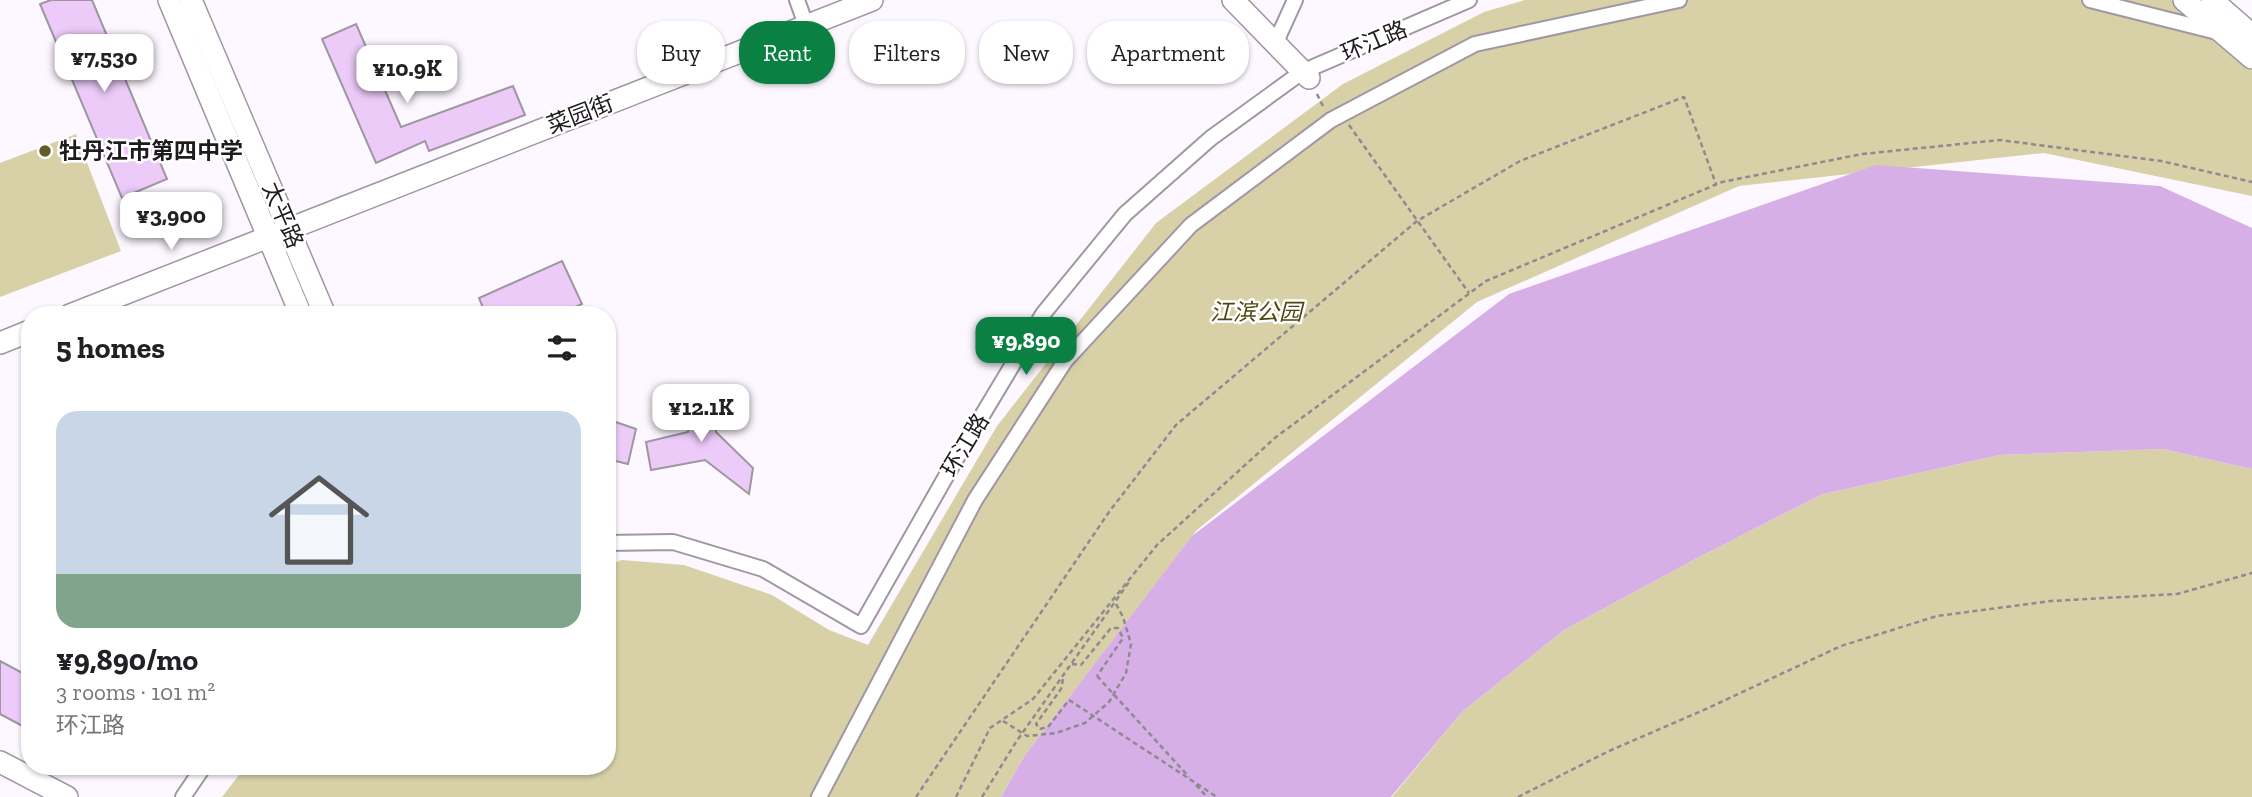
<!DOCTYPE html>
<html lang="en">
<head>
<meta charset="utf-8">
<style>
  :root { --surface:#fff; --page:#f2f2f2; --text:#202124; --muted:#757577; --line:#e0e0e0; --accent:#0b8043 }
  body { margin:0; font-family:"Zilla Slab","Noto Sans SC",serif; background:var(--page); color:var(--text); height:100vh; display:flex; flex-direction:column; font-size:26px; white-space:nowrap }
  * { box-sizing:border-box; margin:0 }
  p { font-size:23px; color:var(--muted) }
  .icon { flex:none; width:38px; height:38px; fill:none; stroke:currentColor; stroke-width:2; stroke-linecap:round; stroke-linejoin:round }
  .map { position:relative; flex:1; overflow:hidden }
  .side { position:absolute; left:21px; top:306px; width:595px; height:469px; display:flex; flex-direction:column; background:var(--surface); border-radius:28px; box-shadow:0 2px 5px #0004 }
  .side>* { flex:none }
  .banner { position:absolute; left:637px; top:21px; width:665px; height:63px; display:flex; gap:14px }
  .price { position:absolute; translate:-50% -60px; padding:0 16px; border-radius:14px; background:#fff; color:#222; font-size:23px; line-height:46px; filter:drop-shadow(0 2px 4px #0008) }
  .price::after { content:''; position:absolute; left:50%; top:42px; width:21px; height:16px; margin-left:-10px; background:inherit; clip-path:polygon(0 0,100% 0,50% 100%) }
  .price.current { background:var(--accent); color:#fff }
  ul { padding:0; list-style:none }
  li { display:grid; align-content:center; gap:14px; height:371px; padding:0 35px }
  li+li { border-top:2px solid var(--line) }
  li span { display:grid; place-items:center; height:217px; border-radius:21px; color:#555 }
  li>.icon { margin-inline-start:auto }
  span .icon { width:126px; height:126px; fill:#fffc; stroke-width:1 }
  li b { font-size:30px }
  h2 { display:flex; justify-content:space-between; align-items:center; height:84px; padding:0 35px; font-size:30px }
  .tag { padding:0 24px; border-radius:28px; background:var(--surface); box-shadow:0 2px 5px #0004; font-size:24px; line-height:63px }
  .tag.current { background:var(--accent); color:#fff }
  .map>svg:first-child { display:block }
  .green { fill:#d8d1a8 }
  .water { fill:#d7afe7 }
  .building { fill:#eccbf9; stroke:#9e96a1; stroke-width:2 }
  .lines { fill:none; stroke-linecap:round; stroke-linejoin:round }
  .street-casing { stroke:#a097a3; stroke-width:18 }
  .secondary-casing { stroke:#a097a3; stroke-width:24 }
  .path { stroke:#8e8a90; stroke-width:2.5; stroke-dasharray:5 3.5; stroke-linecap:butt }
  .street { stroke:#fff; stroke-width:14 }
  .secondary { stroke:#fff; stroke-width:21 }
  .path-bridge { stroke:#8e8a90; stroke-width:2.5; stroke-dasharray:5 3.5; stroke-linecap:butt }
  .poi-dot { fill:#645b27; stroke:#fff; stroke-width:2.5 }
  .labels { text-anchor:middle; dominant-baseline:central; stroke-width:5; stroke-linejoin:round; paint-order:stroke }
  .street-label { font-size:23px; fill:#1e1b1f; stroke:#fff }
  .poi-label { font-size:23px; font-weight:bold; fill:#1e1b1f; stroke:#fff; text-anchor:start }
  .park-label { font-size:23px; font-style:italic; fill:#4f4610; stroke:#fff }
</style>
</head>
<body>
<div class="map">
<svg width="2252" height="797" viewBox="0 0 2252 797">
  <rect width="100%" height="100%" fill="#fdf7ff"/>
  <!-- green -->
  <g class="green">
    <polygon points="1525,0 2180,0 2252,71 2252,196 2044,153 1739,186 1477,302 1197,530 1025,755 1001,797 222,797 245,767 607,766 607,565 622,560 684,565 772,595 829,630 868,645 997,426 1156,223 1343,84 1484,12"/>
    <polygon points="76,134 121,251 0,297 0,163"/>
    <polygon points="2163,449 2252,469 2252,797 1392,797 1462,712 1564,630 1699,557 1823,494 2000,455"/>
  </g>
  <!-- water -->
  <polygon class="water" points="1876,165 2160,186 2252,228 2252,469 2163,449 2000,455 1823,494 1699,557 1564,630 1462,712 1391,797 1001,797 1025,755 1192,536 1509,294"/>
  <!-- building -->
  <g class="building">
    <polygon points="51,0 92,0 167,179 122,198 40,4"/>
    <polygon points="356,24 401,127 513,86 525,115 429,151 425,141 376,163 322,39"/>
    <polygon points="562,261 582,304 558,315 486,315 479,298"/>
    <polygon points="693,389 716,389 716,432 753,468 749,494 705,460 651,470 646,442 688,432"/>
    <polygon points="607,419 636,429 628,464 607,459"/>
    <polygon points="0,661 30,677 30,730 0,714"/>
  </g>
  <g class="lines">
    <defs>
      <g id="street">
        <polyline points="797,0 806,25"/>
        <polyline points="2090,0 2217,32"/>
        <polyline points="1275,44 1295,0"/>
        <polyline points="607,543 673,542 763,569 861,626 953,464 1043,314 1125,214 1211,138 1302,72 1469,0"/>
        <polyline points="183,797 204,766"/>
        <polyline points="819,797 975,500 1065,361 1191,225 1331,120 1475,44 1679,0"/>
      </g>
      <g id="secondary">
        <polyline points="169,0 301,315"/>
        <polyline points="191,0 325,315"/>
        <polyline points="1233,0 1309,78"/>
        <polyline points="2184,0 2252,58"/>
        <polyline points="2212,0 2252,35"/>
        <polyline points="70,315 872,0"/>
        <polyline points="0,343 30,331"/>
        <polyline points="0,762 67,797"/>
      </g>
    </defs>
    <!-- street casing -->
    <use href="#street" class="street-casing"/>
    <!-- secondary casing -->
    <use href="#secondary" class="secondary-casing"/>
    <!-- path -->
    <g class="path">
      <polyline points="1317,94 1323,106"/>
      <polyline points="1349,125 1469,293"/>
      <polyline points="1072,664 1081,665 1111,628 1118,628 1123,638 1097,676"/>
      <polyline points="1063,679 1061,689 1036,724 1040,729 1048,727 1069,700"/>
      <polyline points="1003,721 1027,736 1056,733 1085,723 1109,702 1126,673 1131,644 1123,617 1115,602"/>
      <polyline points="916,797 1109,512 1176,425 1417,221 1520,161 1684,97 1716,184"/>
      <polyline points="956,797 990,728 1033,699 1157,545 1276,437 1486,281 1722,182 1862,154 2000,140 2161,161 2252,182"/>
      <polyline points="982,797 1016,742 1129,582"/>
      <polyline points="1518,797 1609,751 1706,709 1841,646 1937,616 2051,601 2177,594 2252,573"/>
    </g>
    <!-- street -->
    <use href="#street" class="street"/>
    <!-- secondary -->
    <use href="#secondary" class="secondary"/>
    <!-- path-bridge -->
    <g class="path-bridge">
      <polyline points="1097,676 1189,777"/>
      <polyline points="1069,700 1217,797"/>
      <polyline points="1196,785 1207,797"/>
    </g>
  </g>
  <!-- markers -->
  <circle class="poi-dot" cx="45" cy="151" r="7"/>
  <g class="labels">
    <!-- street labels -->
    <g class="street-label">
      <text transform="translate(1374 41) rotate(-23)">环江路</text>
      <text transform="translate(580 114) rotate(-21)">菜园街</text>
      <text transform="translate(283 215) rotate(67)">太平路</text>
      <text transform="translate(965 445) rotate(-59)">环江路</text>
    </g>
    <!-- poi labels -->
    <g class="poi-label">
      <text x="59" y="151">牡丹江市第四中学</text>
    </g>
    <!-- park labels -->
    <g class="park-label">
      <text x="1256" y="312">江滨公园</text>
    </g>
  </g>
</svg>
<b class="price" style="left:104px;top:94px">¥7,530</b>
<b class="price" style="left:407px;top:105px">¥10.9K</b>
<b class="price" style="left:171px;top:252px">¥3,900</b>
<b class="price current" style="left:1026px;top:377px">¥9,890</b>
<b class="price" style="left:701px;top:444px">¥12.1K</b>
<div class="banner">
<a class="tag">Buy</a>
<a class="tag current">Rent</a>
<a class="tag">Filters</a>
<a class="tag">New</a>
<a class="tag">Apartment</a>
</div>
<section class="side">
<h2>5 homes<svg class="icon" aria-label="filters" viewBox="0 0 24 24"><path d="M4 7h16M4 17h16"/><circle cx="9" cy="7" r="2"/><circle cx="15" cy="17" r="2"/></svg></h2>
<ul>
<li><span style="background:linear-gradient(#c9d6e8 75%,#7fa58c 0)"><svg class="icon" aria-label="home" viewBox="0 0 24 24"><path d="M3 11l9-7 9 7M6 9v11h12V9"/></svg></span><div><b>¥9,890/mo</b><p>3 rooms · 101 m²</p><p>环江路</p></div></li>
</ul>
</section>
</div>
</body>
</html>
